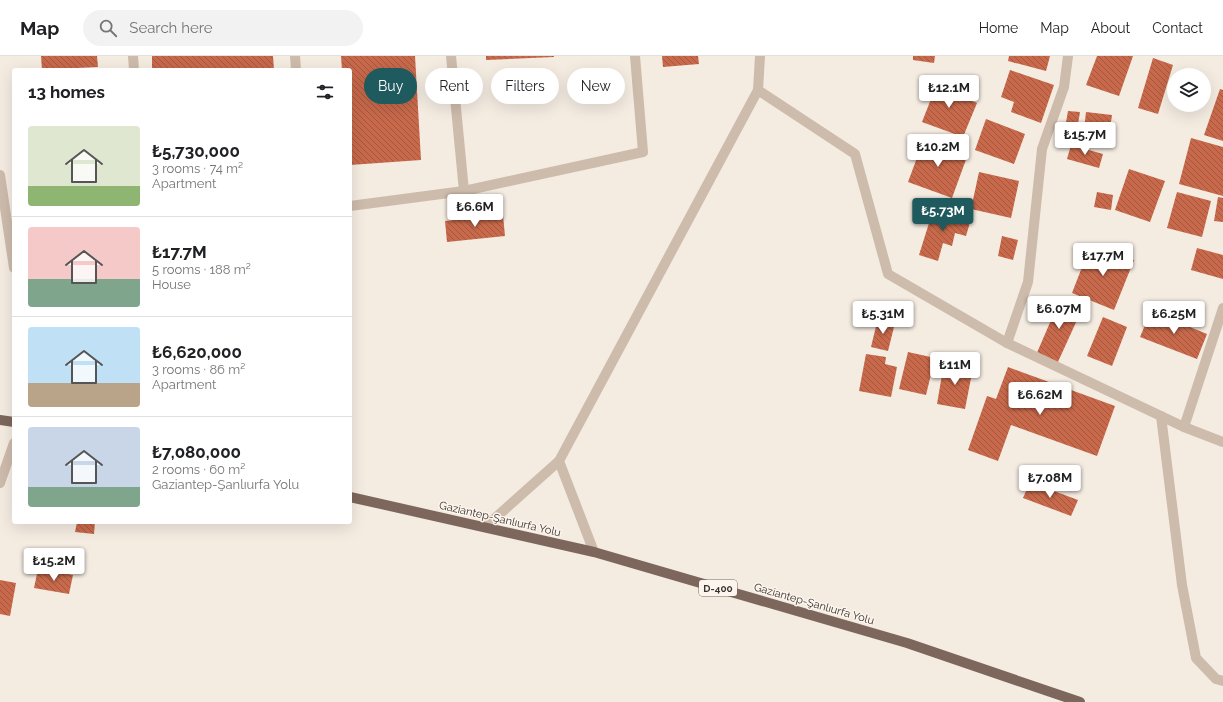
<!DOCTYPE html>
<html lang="en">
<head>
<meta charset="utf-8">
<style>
  :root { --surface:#fff; --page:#f2f2f2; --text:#202124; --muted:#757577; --line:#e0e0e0; --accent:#1f5a5e }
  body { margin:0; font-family:Raleway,sans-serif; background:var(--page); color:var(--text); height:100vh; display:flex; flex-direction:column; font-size:15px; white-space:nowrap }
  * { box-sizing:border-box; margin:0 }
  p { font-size:13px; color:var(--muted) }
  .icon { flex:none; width:22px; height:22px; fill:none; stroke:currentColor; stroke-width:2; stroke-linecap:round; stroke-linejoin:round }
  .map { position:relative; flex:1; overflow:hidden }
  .details { position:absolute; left:12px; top:12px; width:340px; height:456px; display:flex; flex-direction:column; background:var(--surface); border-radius:4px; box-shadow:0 4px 16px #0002 }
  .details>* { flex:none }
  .top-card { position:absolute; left:364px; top:12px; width:380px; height:36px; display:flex; gap:8px }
  .tools { position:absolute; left:1167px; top:12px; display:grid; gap:8px }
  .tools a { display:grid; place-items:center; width:44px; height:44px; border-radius:50%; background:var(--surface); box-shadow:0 4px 16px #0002; font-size:20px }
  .price { position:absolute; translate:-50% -34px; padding:0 9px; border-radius:4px; background:#fff; color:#222; font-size:13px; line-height:26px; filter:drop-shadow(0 1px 2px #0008) }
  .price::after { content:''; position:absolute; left:50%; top:24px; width:12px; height:9px; margin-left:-6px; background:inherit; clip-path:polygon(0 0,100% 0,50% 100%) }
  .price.current { background:var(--accent); color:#fff }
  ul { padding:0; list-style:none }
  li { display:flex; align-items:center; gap:12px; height:100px; padding:0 16px }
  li+li { border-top:1px solid var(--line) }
  li span { display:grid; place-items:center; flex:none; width:112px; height:80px; border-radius:4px; color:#555 }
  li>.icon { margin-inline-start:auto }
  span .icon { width:48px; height:48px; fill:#fffc; stroke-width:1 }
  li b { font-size:17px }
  h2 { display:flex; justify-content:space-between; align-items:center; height:48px; padding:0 16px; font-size:17px }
  .pill { padding:0 14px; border-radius:18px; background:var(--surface); box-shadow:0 4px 16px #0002; font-size:14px; line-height:36px }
  .pill.current { background:var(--accent); color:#fff }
  header { display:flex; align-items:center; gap:24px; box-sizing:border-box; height:56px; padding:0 20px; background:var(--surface); border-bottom:1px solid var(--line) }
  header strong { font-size:19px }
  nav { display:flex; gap:22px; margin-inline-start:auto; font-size:14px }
  .search { width:280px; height:36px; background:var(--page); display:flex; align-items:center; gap:10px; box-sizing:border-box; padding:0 14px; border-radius:22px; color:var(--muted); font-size:15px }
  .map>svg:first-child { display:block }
  .building { fill:url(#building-back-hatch) }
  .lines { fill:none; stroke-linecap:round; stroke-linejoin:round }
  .minor { stroke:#cdbbac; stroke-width:10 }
  .major { stroke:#7d675c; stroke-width:10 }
  .labels { text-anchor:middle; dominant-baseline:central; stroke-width:3; stroke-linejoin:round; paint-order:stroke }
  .shield { fill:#fbf5ee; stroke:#756b66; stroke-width:1 }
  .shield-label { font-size:10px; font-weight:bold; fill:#3b302b }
  .street-label { font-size:11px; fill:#3b302b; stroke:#fbf5ee }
</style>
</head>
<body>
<header>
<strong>Map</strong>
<div class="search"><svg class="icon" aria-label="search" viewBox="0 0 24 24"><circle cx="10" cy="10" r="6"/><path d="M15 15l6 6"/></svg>Search here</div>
<nav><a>Home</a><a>Map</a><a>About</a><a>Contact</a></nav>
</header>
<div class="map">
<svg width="1223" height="646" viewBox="0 0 1223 646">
  <defs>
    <pattern id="building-back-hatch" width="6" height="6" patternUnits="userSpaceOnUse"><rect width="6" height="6" fill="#c8694b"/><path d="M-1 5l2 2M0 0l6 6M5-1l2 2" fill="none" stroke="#a4573f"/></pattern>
  </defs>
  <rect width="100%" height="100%" fill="#f4ebe1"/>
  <!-- building -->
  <g class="building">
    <polygon points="41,0 97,0 98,11 77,12 77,14 42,14"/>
    <polygon points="152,0 273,0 274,14 152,14"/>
    <polygon points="341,0 415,0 421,104 350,109 350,14 342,14"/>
    <polygon points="486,0 554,0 554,1 486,4"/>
    <polygon points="662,0 698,0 699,8 663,11"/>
    <polygon points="913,0 935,0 934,7 913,4"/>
    <polygon points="1009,0 1050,0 1046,15 1008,5"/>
    <polygon points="1097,0 1133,0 1119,40 1086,29"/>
    <polygon points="1153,2 1173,9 1158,58 1138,52"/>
    <polygon points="1010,14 1054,29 1041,67 1011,56 1014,46 1001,41"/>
    <polygon points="940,20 954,25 950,36 977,47 963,81 922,66"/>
    <polygon points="1220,33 1223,34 1223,85 1204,79"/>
    <polygon points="1068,55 1080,56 1075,86 1063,84"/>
    <polygon points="1086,56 1112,59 1108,86 1083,83"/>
    <polygon points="986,63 1025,78 1014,108 975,94"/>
    <polygon points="1191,82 1223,91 1223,140 1179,128"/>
    <polygon points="924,83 968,98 952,142 908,126"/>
    <polygon points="1071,89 1103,98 1099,112 1067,103"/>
    <polygon points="1129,113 1165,125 1150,166 1115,154"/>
    <polygon points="979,116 1019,125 1011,162 971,153"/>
    <polygon points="1097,136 1113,139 1111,154 1094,151"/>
    <polygon points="1177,136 1211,145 1202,181 1167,172"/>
    <polygon points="1218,141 1223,142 1223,166 1214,165"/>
    <polygon points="934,151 971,163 966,180 955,177 952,190 943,187 938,205 919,199"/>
    <polygon points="503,159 505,180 447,186 445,165"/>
    <polygon points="1002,180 1018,184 1013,204 998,200"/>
    <polygon points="1091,188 1134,204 1114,254 1072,237"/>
    <polygon points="1197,192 1223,199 1223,223 1191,214"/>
    <polygon points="1061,241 1083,251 1057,308 1036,299"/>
    <polygon points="1151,255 1207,278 1197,303 1140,281"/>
    <polygon points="1103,261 1127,271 1112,310 1087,300"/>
    <polygon points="878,262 895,267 888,295 871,291"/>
    <polygon points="908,296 935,302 926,339 899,333"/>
    <polygon points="866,298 886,301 885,308 897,311 891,341 859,335"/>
    <polygon points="944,307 973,312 965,353 937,348"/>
    <polygon points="1008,311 1115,350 1097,400 1011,369 998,405 968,394 987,340 996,343"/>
    <polygon points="1030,426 1078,444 1071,460 1023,442"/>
    <polygon points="77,466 95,466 94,478 75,476"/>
    <polygon points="38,513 73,519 69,538 34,532"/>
    <polygon points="0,524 16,527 10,560 0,558"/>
  </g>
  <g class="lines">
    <!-- minor -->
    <g class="minor">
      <polyline points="133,0 134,14"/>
      <polyline points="295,0 296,14"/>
      <polyline points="451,0 464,135"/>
      <polyline points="758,34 855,98 888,218 1007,287 1184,371 1223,386"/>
      <polyline points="0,119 14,212"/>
      <polyline points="350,150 464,135 643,96 635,0"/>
      <polyline points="1007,287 1028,226 1042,93 1064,31 1068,0"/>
      <polyline points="1161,360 1182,529 1196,602 1216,623 1223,625"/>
      <polyline points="1184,371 1223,252"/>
      <polyline points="559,405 594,496"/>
      <polyline points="0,427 14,387"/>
      <polyline points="485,471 559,405 758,34 760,0"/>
    </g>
    <!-- major -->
    <g class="major">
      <polyline points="0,364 14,366"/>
      <polyline points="350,441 594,496 907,587 1080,646"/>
    </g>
  </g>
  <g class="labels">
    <!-- shield labels -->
    <rect class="shield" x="699" y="524" width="38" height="16" rx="3"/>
    <g class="shield-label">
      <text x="718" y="532">D-400</text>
    </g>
    <!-- street labels -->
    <g class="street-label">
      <text transform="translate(500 463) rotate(13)">Gaziantep-Şanlıurfa Yolu</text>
      <text transform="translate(814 548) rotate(16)">Gaziantep-Şanlıurfa Yolu</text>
    </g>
  </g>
</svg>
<div class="tools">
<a><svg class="icon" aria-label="layers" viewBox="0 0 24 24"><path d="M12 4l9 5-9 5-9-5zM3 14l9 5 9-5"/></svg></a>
</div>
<b class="price" style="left:949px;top:53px">₺12.1M</b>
<b class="price" style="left:1085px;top:100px">₺15.7M</b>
<b class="price" style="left:938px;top:112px">₺10.2M</b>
<b class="price" style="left:475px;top:172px">₺6.6M</b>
<b class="price current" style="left:943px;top:176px">₺5.73M</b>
<b class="price" style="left:1103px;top:221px">₺17.7M</b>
<b class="price" style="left:1059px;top:274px">₺6.07M</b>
<b class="price" style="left:883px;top:279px">₺5.31M</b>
<b class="price" style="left:1174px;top:279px">₺6.25M</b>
<b class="price" style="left:955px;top:330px">₺11M</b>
<b class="price" style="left:1040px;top:360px">₺6.62M</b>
<b class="price" style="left:1050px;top:443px">₺7.08M</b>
<b class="price" style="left:54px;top:526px">₺15.2M</b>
<div class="top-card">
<a class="pill current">Buy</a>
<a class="pill">Rent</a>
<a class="pill">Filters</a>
<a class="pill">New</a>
</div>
<section class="details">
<h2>13 homes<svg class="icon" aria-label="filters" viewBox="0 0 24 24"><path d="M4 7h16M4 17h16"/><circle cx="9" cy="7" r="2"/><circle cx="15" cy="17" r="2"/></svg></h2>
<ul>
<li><span style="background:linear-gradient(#dfe7d0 75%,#8fb573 0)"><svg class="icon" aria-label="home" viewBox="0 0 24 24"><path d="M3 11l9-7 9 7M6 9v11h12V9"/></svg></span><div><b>₺5,730,000</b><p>3 rooms · 74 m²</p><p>Apartment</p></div></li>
<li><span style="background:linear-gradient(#f6c9c9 65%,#7fa58c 0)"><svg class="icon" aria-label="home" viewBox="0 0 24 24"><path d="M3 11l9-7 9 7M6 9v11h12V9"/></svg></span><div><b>₺17.7M</b><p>5 rooms · 188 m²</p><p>House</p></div></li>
<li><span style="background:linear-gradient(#bfe0f5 70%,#b9a48a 0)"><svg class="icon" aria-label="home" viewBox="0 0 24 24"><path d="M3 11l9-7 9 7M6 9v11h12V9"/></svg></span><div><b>₺6,620,000</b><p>3 rooms · 86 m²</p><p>Apartment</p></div></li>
<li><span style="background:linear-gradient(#c9d6e8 75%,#7fa58c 0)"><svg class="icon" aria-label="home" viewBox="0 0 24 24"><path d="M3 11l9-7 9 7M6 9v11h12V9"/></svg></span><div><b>₺7,080,000</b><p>2 rooms · 60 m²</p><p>Gaziantep-Şanlıurfa Yolu</p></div></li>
</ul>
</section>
</div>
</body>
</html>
